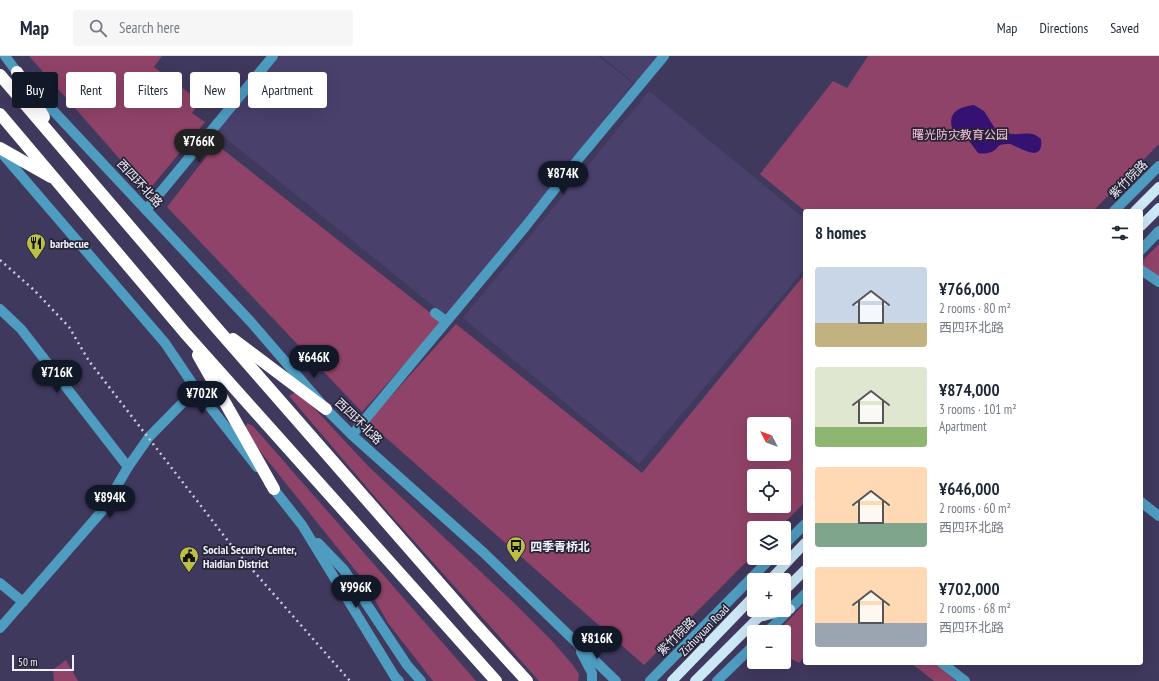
<!DOCTYPE html>
<html lang="en">
<head>
<meta charset="utf-8">
<style>
  :root { --surface:#fff; --page:#f6f6f7; --text:#1f2937; --muted:#747a83; --line:#e0e1e3; --accent:#111827 }
  body { margin:0; font-family:"PT Sans Narrow","Noto Sans SC",sans-serif; background:var(--page); color:var(--text); height:100vh; display:flex; flex-direction:column; font-size:15px; white-space:nowrap }
  * { box-sizing:border-box; margin:0 }
  p { font-size:13px; color:var(--muted) }
  .icon { flex:none; width:22px; height:22px; fill:none; stroke:currentColor; stroke-width:2; stroke-linecap:round; stroke-linejoin:round }
  .map { position:relative; flex:1; overflow:hidden }
  .side { position:absolute; left:803px; top:153px; width:340px; height:456px; display:flex; flex-direction:column; background:var(--surface); border-radius:4px; box-shadow:0 4px 16px #0002 }
  .side>* { flex:none }
  .guide { position:absolute; left:12px; top:16px; width:380px; height:36px; display:flex; gap:8px }
  .needle { width:26px; rotate:312deg }
  .fabs { position:absolute; left:747px; top:361px; display:grid; gap:8px }
  .fabs a { display:grid; place-items:center; width:44px; height:44px; border-radius:4px; background:var(--surface); box-shadow:0 4px 16px #0002; font-size:20px }
  .scale { position:absolute; left:12px; bottom:10px; width:62px; box-sizing:border-box; padding-left:4px; border:2px solid #f1f0fe; border-top:0; font-size:11px; line-height:14px; white-space:nowrap; color:#f1f0fe; -webkit-text-stroke:3px #262435; paint-order:stroke }
  .price { position:absolute; translate:-50% -34px; padding:0 9px; border-radius:14px; background:var(--accent); color:#fff; font-size:13px; line-height:26px; filter:drop-shadow(0 1px 2px #0008) }
  .price::after { content:''; position:absolute; left:50%; top:24px; width:12px; height:9px; margin-left:-6px; background:inherit; clip-path:polygon(0 0,100% 0,50% 100%) }
  .price.selected { background:#222; color:#fff }
  ul { padding:0; list-style:none }
  li { display:flex; align-items:center; gap:12px; height:100px; padding:0 12px }
  li span { display:grid; place-items:center; flex:none; width:112px; height:80px; border-radius:4px; color:#555 }
  li>.icon { margin-inline-start:auto }
  span .icon { width:48px; height:48px; fill:#fffc; stroke-width:1 }
  li b { font-size:17px }
  h2 { display:flex; justify-content:space-between; align-items:center; height:48px; padding:0 12px; font-size:17px }
  .chip { padding:0 14px; border-radius:4px; background:var(--surface); box-shadow:0 4px 16px #0002; font-size:14px; line-height:36px }
  .chip.selected { background:var(--accent); color:#fff }
  header { display:flex; align-items:center; gap:24px; box-sizing:border-box; height:56px; padding:0 20px; background:var(--surface); border-bottom:1px solid var(--line) }
  header strong { font-size:19px }
  nav { display:flex; gap:22px; margin-inline-start:auto; font-size:14px }
  .search { width:280px; height:36px; background:var(--page); display:flex; align-items:center; gap:10px; box-sizing:border-box; padding:0 14px; border-radius:4px; color:var(--muted); font-size:15px }
  .map>svg:first-child { display:block }
  .built { fill:#49406c }
  .green { fill:#904368; fill-rule:evenodd }
  .water { fill:#351271 }
  .lines { fill:none; stroke-linecap:round; stroke-linejoin:round }
  .minor { stroke:#4f9cc1; stroke-width:10 }
  .major { stroke:#cce7f6; stroke-width:10 }
  .highway { stroke:#fff; stroke-width:12 }
  .rail { stroke:#cccadd; stroke-width:2.5; stroke-dasharray:2 4; stroke-linecap:butt }
  .labels { text-anchor:middle; dominant-baseline:central; stroke-width:3.5; stroke-linejoin:round; paint-order:stroke }
  .park-label { font-size:12px; fill:#fdc4dc; stroke:#262435 }
  .street-label { font-size:12px; fill:#f1f0fe; stroke:#262435 }
  .poi-label { font-size:12px; font-weight:bold; fill:#f1f0fe; stroke:#262435; text-anchor:start }
</style>
</head>
<body>
<header>
<strong>Map</strong>
<div class="search"><svg class="icon" aria-label="search" viewBox="0 0 24 24"><circle cx="10" cy="10" r="6"/><path d="M15 15l6 6"/></svg>Search here</div>
<nav><a>Map</a><a>Directions</a><a>Saved</a></nav>
</header>
<div class="map">
<svg width="1159" height="625" viewBox="0 0 1159 625">
  <rect width="100%" height="100%" fill="#40395e"/>
  <!-- built -->
  <g class="built">
    <polygon points="280,0 598,0 633,27 447,261 217,75"/>
    <polygon points="601,0 659,0 636,28"/>
    <polygon points="649,35 805,163 805,213 639,408 463,262"/>
  </g>
  <!-- green -->
  <g class="green">
    <polygon points="29,0 162,0 154,11 200,45 192,57 205,66 148,135"/>
    <polygon points="868,0 1159,0 1159,88 1093,155 805,155 760,118 833,25 847,32"/>
    <polygon points="216,88 442,266 362,356 167,151"/>
    <polygon points="1159,188 1159,224 1141,212 1141,206"/>
    <path d="M 805,218 L 805,446 L 779,472 L 754,472 L 754,498 L 644,609 L 368,366 L 456,268 L 642,417 ZM 754,368 L 784,368 L 784,398 L 754,398 ZM 754,420 L 784,420 L 784,450 L 754,450 Z"/>
    <polygon points="296,336 313,351 369,411 512,545 552,585 572,608 579,618 578,625 539,625 388,456 289,340"/>
    <polygon points="247,367 253,370 476,625 433,625 388,567 364,525 256,390 245,374"/>
    <polygon points="805,547 805,600 799,607 784,599 784,576 777,576"/>
    <polygon points="66,604 78,625 54,625 53,614"/>
    <polygon points="911,607 935,607 956,625 934,625"/>
  </g>
  <!-- water -->
  <path class="water" d="M 974,49 L 984,55 L 996,74 C 1001,76 1006,77 1012,78 C 1024,79 1031,74 1041,83 C 1044,109 1020,91 1010,88 C 1008,88 1002,88 1000,89 C 999,90 997,91 996,93 C 990,98 985,98 978,97 L 967,82 L 952,72 C 948,55 960,51 974,49 Z"/>
  <g class="lines">
    <!-- minor -->
    <g class="minor">
      <polyline points="5,0 17,16 250,265 326,353 352,379 484,497 616,625"/>
      <polyline points="0,95 165,287 196,333 257,411"/>
      <polyline points="146,154 273,0"/>
      <polyline points="1114,155 1159,110"/>
      <polyline points="1141,194 1159,175"/>
      <polyline points="1141,214 1159,226"/>
      <polyline points="0,253 21,273 128,411"/>
      <polyline points="435,257 446,265"/>
      <polyline points="352,379 525,171 580,101 664,0"/>
      <polyline points="269,427 302,469 395,621 399,625"/>
      <polyline points="1141,446 1159,460"/>
      <polyline points="318,487 344,514 407,609 421,625"/>
      <polyline points="784,489 805,468"/>
      <polyline points="0,527 23,546"/>
      <polyline points="0,572 103,454 128,411 149,381 196,333"/>
      <polyline points="767,576 805,538"/>
      <polyline points="581,596 592,617 592,625"/>
      <polyline points="942,607 965,625"/>
      <polyline points="650,625 771,502"/>
      <polyline points="717,625 754,589"/>
    </g>
    <!-- major -->
    <g class="major">
      <polyline points="1135,155 1159,131"/>
      <polyline points="1141,170 1159,152"/>
      <polyline points="770,524 805,487"/>
      <polyline points="784,535 805,514"/>
      <polyline points="759,561 790,553"/>
      <polyline points="672,625 754,540"/>
      <polyline points="695,625 766,554"/>
    </g>
    <!-- highway -->
    <g class="highway">
      <polyline points="17,16 44,61"/>
      <polyline points="0,19 214,269 476,569 527,625"/>
      <polyline points="0,58 185,277 496,625"/>
      <polyline points="0,92 51,121"/>
      <polyline points="233,283 326,353"/>
      <polyline points="198,299 274,433"/>
    </g>
    <!-- rail -->
    <polyline class="rail" points="0,204 34,234 69,271 89,305 235,494 350,625"/>
  </g>
  <!-- icons -->
  <defs>
    <symbol id="restaurant-pin" viewBox="-11 -11 22 30"><path d="M0 17L-7.5 6A9.5 9.5 0 1 1 7.5 6Z" fill="#bbc044" stroke="#262435"/><path d="M-5-6h1v4h1v-4h1v4h1v-4h1v5L-1.5 .5V6h-2V.5L-5-1ZM5-6V6H3V1.5H1.5Q1.5-4 5-6Z" fill="#111"/></symbol>
    <symbol id="bus-pin" viewBox="-11 -11 22 30"><path d="M0 17L-7.5 6A9.5 9.5 0 1 1 7.5 6Z" fill="#bbc044" stroke="#262435"/><path d="M-5-6H5V4H4V6H2V4H-2V6H-4V4H-5ZM-3.5-4V0h7V-4ZM-3.5 1.2v1.5H-2V1.2ZM2 1.2v1.5H3.5V1.2Z" fill="#111"/></symbol>
    <symbol id="civic-pin" viewBox="-11 -11 22 30"><path d="M0 17L-7.5 6A9.5 9.5 0 1 1 7.5 6Z" fill="#bbc044" stroke="#262435"/><path d="M-.6-6.5H3V-4.5H.6V-3L4-1V1h2V6H-6V1h2V-1L-.6-3ZM-1.2 2.5V6h2.4V2.5Z" fill="#111"/></symbol>
  </defs>
  <g fill-rule="evenodd">
    <use href="#restaurant-pin" x="25" y="176" width="22" height="30"/>
    <use href="#bus-pin" x="505" y="479" width="22" height="30"/>
    <use href="#civic-pin" x="178" y="489" width="22" height="30"/>
  </g>
  <g class="labels">
    <!-- park labels -->
    <g class="park-label">
      <text x="960" y="78">曙光防灾教育公园</text>
    </g>
    <!-- street labels -->
    <g class="street-label">
      <text transform="translate(1128 123) rotate(-45)">紫竹院路</text>
      <text transform="translate(140 127) rotate(47)">西四环北路</text>
      <text transform="translate(359 365) rotate(44)">西四环北路</text>
      <text transform="translate(704 574) rotate(-46)">Zizhuyuan Road</text>
      <text transform="translate(676 580) rotate(-45)">紫竹院路</text>
    </g>
    <!-- poi labels -->
    <g class="poi-label">
      <text x="50" y="187">barbecue</text>
      <text x="530" y="490">四季青桥北</text>
      <text x="203" y="493">Social Security Center,<tspan x="203" dy="14">Haidian District</tspan></text>
    </g>
  </g>
</svg>
<div class="fabs">
<a><svg class="needle" viewBox="-14 -14 28 28"><path d="M0-13l5 13h-10z" fill="#e53935"/><path d="M0 13l5-13h-10z" fill="#747a83"/></svg></a>
<a><svg class="icon" aria-label="locate" viewBox="0 0 24 24"><circle cx="12" cy="12" r="6"/><path d="M12 2v4M12 18v4M2 12h4M18 12h4"/></svg></a>
<a><svg class="icon" aria-label="layers" viewBox="0 0 24 24"><path d="M12 4l9 5-9 5-9-5zM3 14l9 5 9-5"/></svg></a>
<a>+</a>
<a>−</a>
</div>
<div class="scale">50 m</div>
<b class="price selected" style="left:199px;top:107px">¥766K</b>
<b class="price" style="left:563px;top:139px">¥874K</b>
<b class="price" style="left:314px;top:323px">¥646K</b>
<b class="price" style="left:57px;top:338px">¥716K</b>
<b class="price" style="left:202px;top:359px">¥702K</b>
<b class="price" style="left:110px;top:463px">¥894K</b>
<b class="price" style="left:356px;top:553px">¥996K</b>
<b class="price" style="left:597px;top:604px">¥816K</b>
<div class="guide">
<a class="chip selected">Buy</a>
<a class="chip">Rent</a>
<a class="chip">Filters</a>
<a class="chip">New</a>
<a class="chip">Apartment</a>
</div>
<section class="side">
<h2>8 homes<svg class="icon" aria-label="filters" viewBox="0 0 24 24"><path d="M4 7h16M4 17h16"/><circle cx="9" cy="7" r="2"/><circle cx="15" cy="17" r="2"/></svg></h2>
<ul>
<li><span style="background:linear-gradient(#c9d6e8 70%,#c2b280 0)"><svg class="icon" aria-label="home" viewBox="0 0 24 24"><path d="M3 11l9-7 9 7M6 9v11h12V9"/></svg></span><div><b>¥766,000</b><p>2 rooms · 80 m²</p><p>西四环北路</p></div></li>
<li><span style="background:linear-gradient(#dfe7d0 75%,#8fb573 0)"><svg class="icon" aria-label="home" viewBox="0 0 24 24"><path d="M3 11l9-7 9 7M6 9v11h12V9"/></svg></span><div><b>¥874,000</b><p>3 rooms · 101 m²</p><p>Apartment</p></div></li>
<li><span style="background:linear-gradient(#ffd9b3 70%,#7fa58c 0)"><svg class="icon" aria-label="home" viewBox="0 0 24 24"><path d="M3 11l9-7 9 7M6 9v11h12V9"/></svg></span><div><b>¥646,000</b><p>2 rooms · 60 m²</p><p>西四环北路</p></div></li>
<li><span style="background:linear-gradient(#ffd9b3 70%,#9aa5b1 0)"><svg class="icon" aria-label="home" viewBox="0 0 24 24"><path d="M3 11l9-7 9 7M6 9v11h12V9"/></svg></span><div><b>¥702,000</b><p>2 rooms · 68 m²</p><p>西四环北路</p></div></li>
</ul>
</section>
</div>
</body>
</html>
